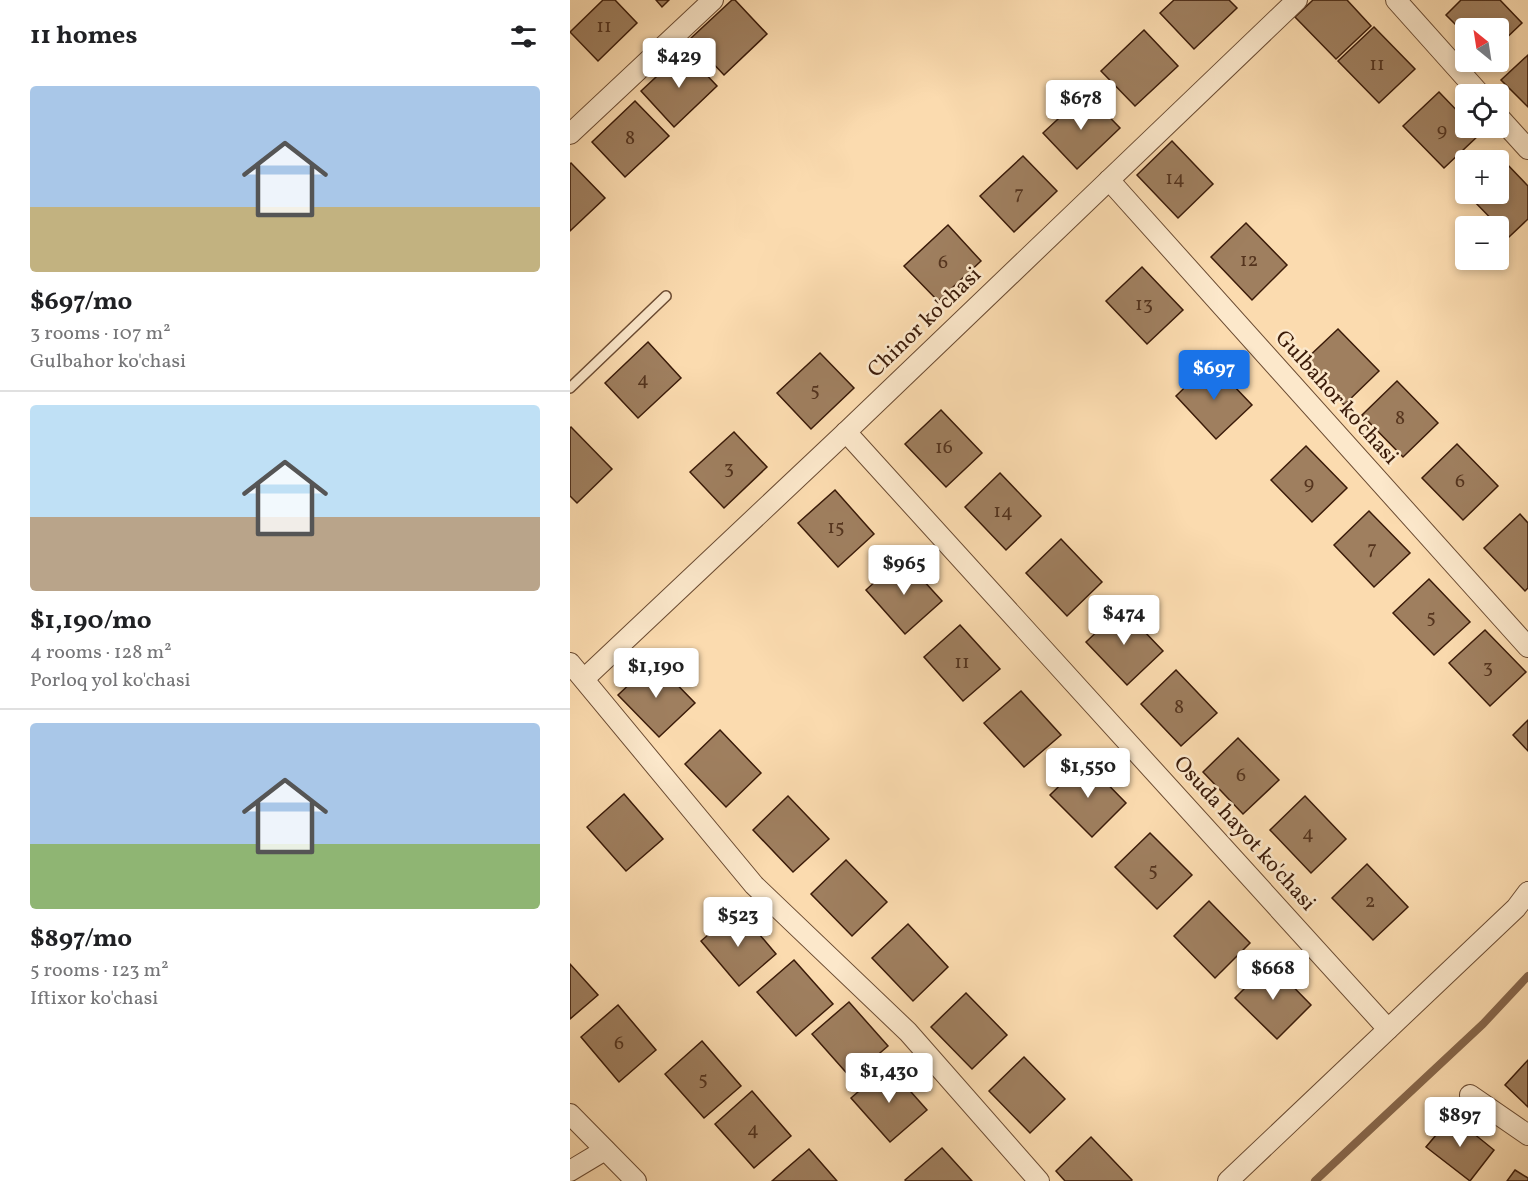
<!DOCTYPE html>
<html lang="en">
<head>
<meta charset="utf-8">
<style>
  :root { --surface:#fff; --page:#f6f6f6; --text:#202124; --muted:#757577; --line:#e0e0e0; --accent:#1a73e8 }
  body { margin:0; font-family:Vollkorn,serif; background:var(--page); color:var(--text); height:100vh; display:flex; flex-direction:column; font-size:22px; white-space:nowrap }
  * { box-sizing:border-box; margin:0 }
  p { font-size:20px; color:var(--muted) }
  .icon { flex:none; width:33px; height:33px; fill:none; stroke:currentColor; stroke-width:2; stroke-linecap:round; stroke-linejoin:round }
  .map { position:relative; flex:1; overflow:hidden }
  .sheet { display:flex; flex-direction:column; background:var(--surface); width:570px }
  .sheet>* { flex:none }
  .needle { width:39px; rotate:330deg }
  .tools { position:absolute; left:885px; top:18px; display:grid; gap:12px }
  .tools a { display:grid; place-items:center; width:54px; height:54px; border-radius:6px; background:var(--surface); box-shadow:0 3px 9px #0003; font-size:30px }
  .price { position:absolute; translate:-50% -51px; padding:0 14px; border-radius:6px; background:#fff; color:#222; font-size:20px; line-height:39px; filter:drop-shadow(0 2px 3px #0008) }
  .price::after { content:''; position:absolute; left:50%; top:36px; width:18px; height:14px; margin-left:-9px; background:inherit; clip-path:polygon(0 0,100% 0,50% 100%) }
  .price.on { background:var(--accent); color:#fff }
  ul { padding:0; list-style:none }
  li { display:grid; align-content:center; gap:12px; height:318px; padding:0 30px }
  li+li { border-top:2px solid var(--line) }
  li span { display:grid; place-items:center; height:186px; border-radius:6px; color:#555 }
  li>.icon { margin-inline-start:auto }
  span .icon { width:108px; height:108px; fill:#fffc; stroke-width:1 }
  li b { font-size:26px }
  h2 { display:flex; justify-content:space-between; align-items:center; height:72px; padding:0 30px; font-size:26px }
  main { display:flex; flex:1; min-height:0 }
  .map>svg:first-child { display:block }
  .lines { fill:none; stroke-linecap:round; stroke-linejoin:round }
  .stream { stroke:#87674b; stroke-width:8 }
  .building { fill:#9f7f5f; stroke:#3b1b09; stroke-width:1.5 }
  .service-casing { stroke:#6b4b32; stroke-width:12 }
  .minor-casing { stroke:#6b4b32; stroke-width:22 }
  .service { stroke:#fce8cb; stroke-width:9 }
  .minor { stroke:#fce8cb; stroke-width:20 }
  .labels { text-anchor:middle; dominant-baseline:central; stroke-width:5; stroke-linejoin:round; paint-order:stroke }
  .number-label { font-size:20px; fill:#54341e }
  .street-label { font-size:22px; fill:#3b1b09; stroke:#fce8cb }
</style>
</head>
<body>
<main>
<section class="sheet">
<h2>11 homes<svg class="icon" aria-label="filters" viewBox="0 0 24 24"><path d="M4 7h16M4 17h16"/><circle cx="9" cy="7" r="2"/><circle cx="15" cy="17" r="2"/></svg></h2>
<ul>
<li><span style="background:linear-gradient(#a9c7e8 65%,#c2b280 0)"><svg class="icon" aria-label="home" viewBox="0 0 24 24"><path d="M3 11l9-7 9 7M6 9v11h12V9"/></svg></span><div><b>$697/mo</b><p>3 rooms · 107 m²</p><p>Gulbahor ko'chasi</p></div></li>
<li><span style="background:linear-gradient(#bfe0f5 60%,#b9a48a 0)"><svg class="icon" aria-label="home" viewBox="0 0 24 24"><path d="M3 11l9-7 9 7M6 9v11h12V9"/></svg></span><div><b>$1,190/mo</b><p>4 rooms · 128 m²</p><p>Porloq yol ko'chasi</p></div></li>
<li><span style="background:linear-gradient(#a9c7e8 65%,#8fb573 0)"><svg class="icon" aria-label="home" viewBox="0 0 24 24"><path d="M3 11l9-7 9 7M6 9v11h12V9"/></svg></span><div><b>$897/mo</b><p>5 rooms · 123 m²</p><p>Iftixor ko'chasi</p></div></li>
</ul>
</section>
<div class="map">
<svg width="958" height="1181" viewBox="0 0 958 1181">
  <rect width="100%" height="100%" fill="#fbdbaf"/>
  <filter id="stains"><feTurbulence type="fractalNoise" baseFrequency=".00333" numOctaves="4"/><feColorMatrix values="0 0 0 0 .2 0 0 0 0 .09 0 0 0 0 .02 0 0 0 .5 -.17"/></filter>
  <radialGradient id="worn" r=".72"><stop offset=".6" stop-color="#630" stop-opacity="0"/><stop offset="1" stop-color="#630" stop-opacity=".3"/></radialGradient>
  <g class="lines">
    <!-- stream -->
    <polyline class="stream" points="745,1181 913,1024 958,976"/>
  </g>
  <!-- building -->
  <g class="building">
    <polygon points="33,0 45,0 67,23 28,61 0,32"/>
    <polygon points="86,0 99,0 92,7"/>
    <polygon points="162,0 165,0 197,34 154,75 120,39"/>
    <polygon points="604,0 659,0 667,8 624,49 590,13"/>
    <polygon points="743,0 777,0 801,26 766,59 725,17"/>
    <polygon points="891,0 930,0 952,23 928,46 928,28 896,28 896,35 876,15"/>
    <polygon points="804,27 845,69 809,103 768,61"/>
    <polygon points="574,30 608,66 565,106 531,71"/>
    <polygon points="114,51 147,86 104,127 71,91"/>
    <polygon points="958,55 958,107 931,80"/>
    <polygon points="869,92 896,120 896,128 903,128 910,134 874,168 833,126"/>
    <polygon points="516,93 550,128 507,169 473,133"/>
    <polygon points="65,101 99,136 55,177 22,142"/>
    <polygon points="602,141 643,184 608,218 567,175"/>
    <polygon points="453,156 487,191 444,232 410,196"/>
    <polygon points="934,161 958,186 958,219 939,237 898,195 928,194 928,166"/>
    <polygon points="1,163 35,198 0,231 0,164"/>
    <polygon points="676,223 717,265 682,300 641,257"/>
    <polygon points="378,225 411,261 368,301 334,266"/>
    <polygon points="572,267 613,310 577,344 536,301"/>
    <polygon points="768,329 809,371 774,405 733,362"/>
    <polygon points="78,342 111,378 68,418 35,383"/>
    <polygon points="250,353 284,388 241,429 207,393"/>
    <polygon points="641,362 682,405 646,439 606,396"/>
    <polygon points="827,381 868,423 833,457 792,415"/>
    <polygon points="371,410 412,453 376,487 335,444"/>
    <polygon points="1,427 42,469 7,503 0,496 0,428"/>
    <polygon points="164,432 197,467 154,508 120,472"/>
    <polygon points="887,444 928,486 893,520 852,478"/>
    <polygon points="736,446 777,488 742,522 701,480"/>
    <polygon points="430,473 471,516 436,550 395,507"/>
    <polygon points="265,490 304,534 268,567 228,523"/>
    <polygon points="799,511 840,553 804,587 764,545"/>
    <polygon points="950,514 958,523 958,588 955,591 914,548"/>
    <polygon points="491,539 532,582 497,616 456,573"/>
    <polygon points="332,557 372,601 335,634 296,590"/>
    <polygon points="859,579 900,622 864,655 823,613"/>
    <polygon points="552,608 593,651 557,685 516,642"/>
    <polygon points="390,625 430,669 393,701 354,657"/>
    <polygon points="915,630 956,672 920,706 879,663"/>
    <polygon points="84,661 125,703 89,737 48,695"/>
    <polygon points="606,670 647,713 611,746 571,704"/>
    <polygon points="451,691 491,735 454,767 414,723"/>
    <polygon points="958,720 958,751 943,735"/>
    <polygon points="150,730 191,773 156,807 115,764"/>
    <polygon points="668,738 709,780 673,814 633,772"/>
    <polygon points="515,761 556,803 522,837 480,795"/>
    <polygon points="54,794 93,839 56,871 17,827"/>
    <polygon points="218,796 259,839 223,872 183,830"/>
    <polygon points="735,796 776,839 741,873 700,830"/>
    <polygon points="580,833 622,875 587,909 545,867"/>
    <polygon points="276,860 317,902 282,936 241,894"/>
    <polygon points="797,864 838,907 803,940 762,898"/>
    <polygon points="639,901 680,943 645,978 604,936"/>
    <polygon points="168,909 206,954 169,986 131,941"/>
    <polygon points="338,924 378,967 343,1001 302,958"/>
    <polygon points="224,960 263,1004 226,1036 187,992"/>
    <polygon points="700,963 741,1005 707,1039 665,998"/>
    <polygon points="0,964 28,995 0,1019"/>
    <polygon points="396,993 437,1035 402,1069 361,1027"/>
    <polygon points="279,1002 318,1046 281,1078 242,1034"/>
    <polygon points="48,1005 86,1050 49,1082 11,1037"/>
    <polygon points="132,1041 171,1086 134,1118 95,1074"/>
    <polygon points="454,1057 495,1099 460,1133 419,1091"/>
    <polygon points="958,1060 958,1107 935,1085"/>
    <polygon points="318,1066 357,1110 320,1142 281,1098"/>
    <polygon points="182,1091 221,1136 184,1168 145,1124"/>
    <polygon points="882,1116 924,1150 900,1181 856,1147"/>
    <polygon points="521,1137 562,1180 561,1181 495,1181 486,1171"/>
    <polygon points="372,1148 402,1181 336,1181 335,1180"/>
    <polygon points="239,1149 267,1181 202,1181"/>
    <polygon points="945,1170 958,1178 958,1181 937,1181"/>
  </g>
  <g class="lines">
    <defs>
      <polyline id="service" points="0,388 96,296"/>
      <g id="minor">
        <polyline points="826,0 910,94"/>
        <polyline points="928,116 958,149"/>
        <polyline points="0,134 143,0"/>
        <polyline points="539,180 958,647"/>
        <polyline points="276,432 818,1029"/>
        <polyline points="0,663 184,885 338,1032 469,1181"/>
        <polyline points="14,679 276,432 727,0"/>
        <polyline points="900,1095 958,1135"/>
        <polyline points="0,1114 66,1181"/>
        <polyline points="0,1171 35,1150"/>
        <polyline points="658,1181 946,908 958,892"/>
      </g>
    </defs>
    <!-- service casing -->
    <use href="#service" class="service-casing"/>
    <!-- minor casing -->
    <use href="#minor" class="minor-casing"/>
    <!-- service -->
    <use href="#service" class="service"/>
    <!-- minor -->
    <use href="#minor" class="minor"/>
  </g>
  <g class="labels">
    <!-- number labels -->
    <g class="number-label">
      <text x="34" y="27">11</text>
      <text x="807" y="65">11</text>
      <text x="872" y="131">9</text>
      <text x="60" y="139">8</text>
      <text x="605" y="179">14</text>
      <text x="449" y="194">7</text>
      <text x="679" y="261">12</text>
      <text x="373" y="263">6</text>
      <text x="574" y="305">13</text>
      <text x="73" y="380">4</text>
      <text x="245" y="391">5</text>
      <text x="830" y="419">8</text>
      <text x="374" y="448">16</text>
      <text x="159" y="469">3</text>
      <text x="890" y="482">6</text>
      <text x="739" y="484">9</text>
      <text x="433" y="512">14</text>
      <text x="266" y="528">15</text>
      <text x="802" y="549">7</text>
      <text x="861" y="618">5</text>
      <text x="392" y="663">11</text>
      <text x="918" y="668">3</text>
      <text x="609" y="708">8</text>
      <text x="671" y="776">6</text>
      <text x="738" y="834">4</text>
      <text x="583" y="871">5</text>
      <text x="800" y="902">2</text>
      <text x="49" y="1044">6</text>
      <text x="133" y="1080">5</text>
      <text x="183" y="1130">4</text>
    </g>
    <!-- street labels -->
    <g class="street-label">
      <text transform="translate(355 323) rotate(-44)">Chinor ko'chasi</text>
      <text transform="translate(766 398) rotate(48)">Gulbahor ko'chasi</text>
      <text transform="translate(674 834) rotate(48)">Osuda hayot ko'chasi</text>
    </g>
  </g>
  <rect width="100%" height="100%" filter="url(#stains)"/>
  <rect width="100%" height="100%" fill="url(#worn)"/>
</svg>
<div class="tools">
<a><svg class="needle" viewBox="-14 -14 28 28"><path d="M0-13l5 13h-10z" fill="#e53935"/><path d="M0 13l5-13h-10z" fill="#757577"/></svg></a>
<a><svg class="icon" aria-label="locate" viewBox="0 0 24 24"><circle cx="12" cy="12" r="6"/><path d="M12 2v4M12 18v4M2 12h4M18 12h4"/></svg></a>
<a>+</a>
<a>−</a>
</div>
<b class="price" style="left:109px;top:89px">$429</b>
<b class="price" style="left:511px;top:131px">$678</b>
<b class="price on" style="left:644px;top:401px">$697</b>
<b class="price" style="left:334px;top:596px">$965</b>
<b class="price" style="left:554px;top:646px">$474</b>
<b class="price" style="left:86px;top:699px">$1,190</b>
<b class="price" style="left:518px;top:799px">$1,550</b>
<b class="price" style="left:168px;top:948px">$523</b>
<b class="price" style="left:703px;top:1001px">$668</b>
<b class="price" style="left:319px;top:1104px">$1,430</b>
<b class="price" style="left:890px;top:1148px">$897</b>
</div>
</main>
</body>
</html>
